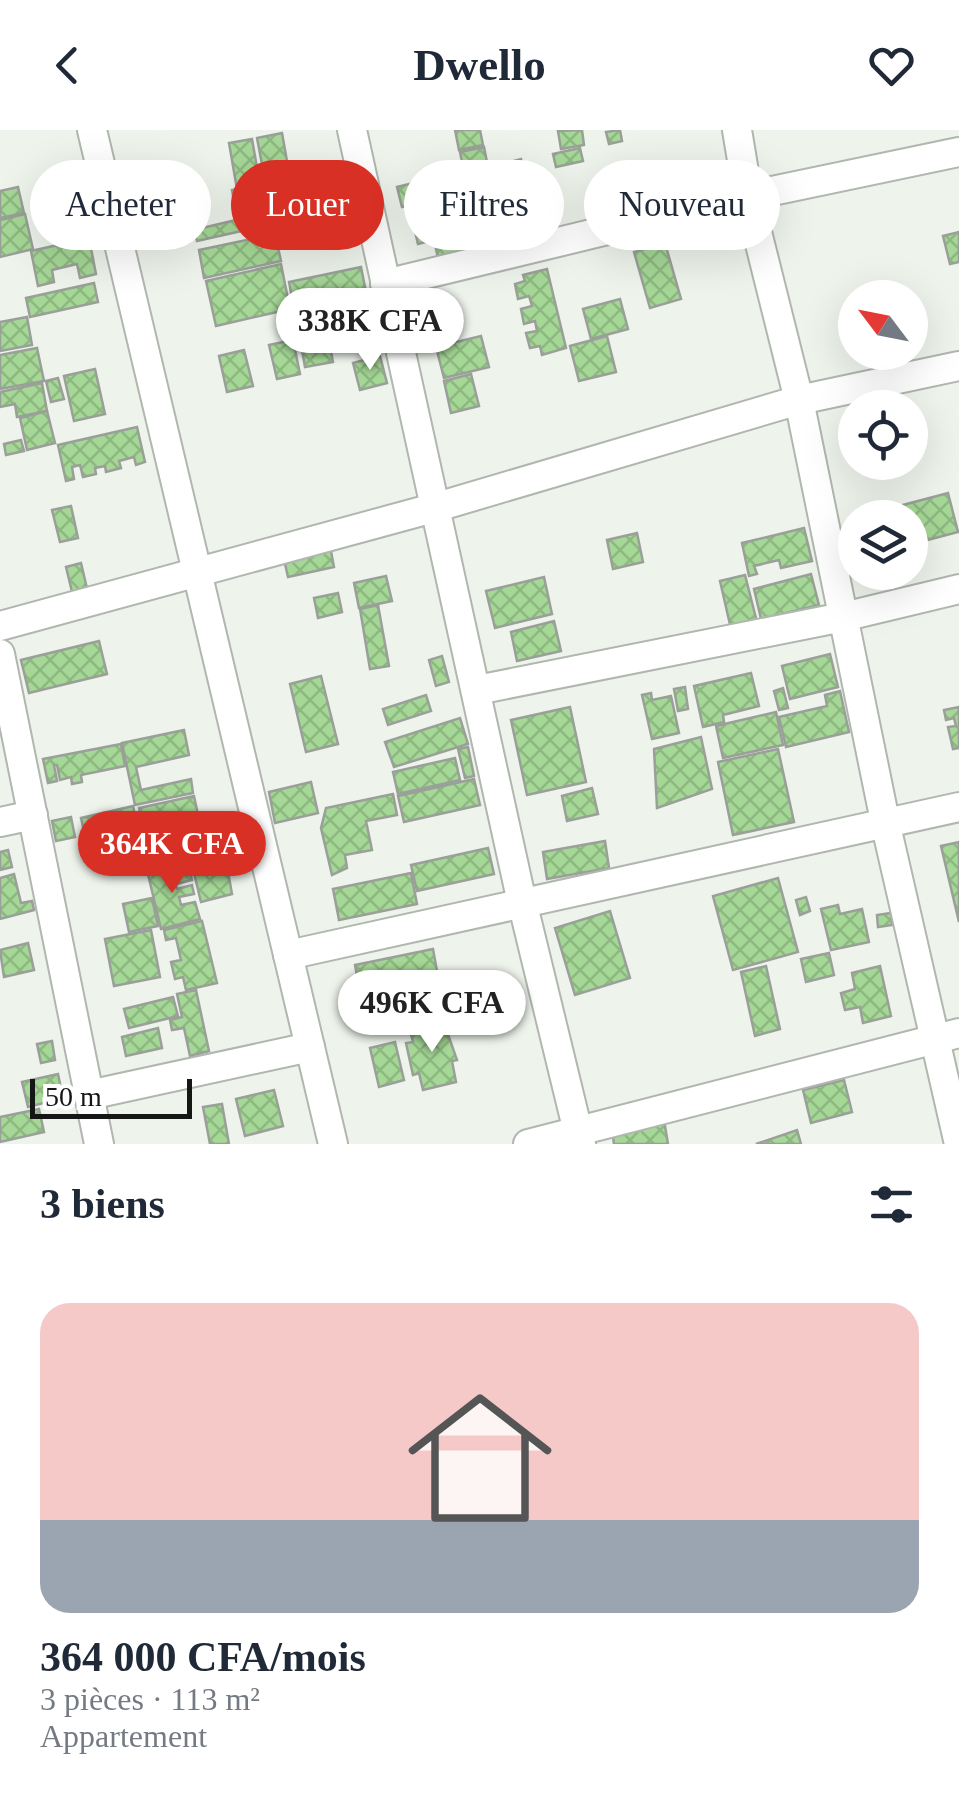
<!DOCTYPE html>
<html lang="fr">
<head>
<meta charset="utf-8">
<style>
  :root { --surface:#fff; --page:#f6f6f7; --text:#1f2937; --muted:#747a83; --line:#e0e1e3; --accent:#d93025 }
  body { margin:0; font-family:Georgia,serif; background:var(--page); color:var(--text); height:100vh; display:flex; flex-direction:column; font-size:38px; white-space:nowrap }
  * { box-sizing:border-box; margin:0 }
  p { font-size:32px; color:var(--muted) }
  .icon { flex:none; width:55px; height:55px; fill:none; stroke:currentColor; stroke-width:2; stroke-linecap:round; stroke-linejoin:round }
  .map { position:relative; height:1014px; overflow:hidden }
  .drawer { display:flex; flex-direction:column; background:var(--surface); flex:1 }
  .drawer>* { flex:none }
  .banner { position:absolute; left:30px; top:30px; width:900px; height:90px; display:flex; gap:20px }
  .needle { width:65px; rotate:302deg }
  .controls { position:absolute; left:838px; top:150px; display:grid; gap:20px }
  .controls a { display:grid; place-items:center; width:90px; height:90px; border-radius:50%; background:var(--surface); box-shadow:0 10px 40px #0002; font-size:50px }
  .scale { position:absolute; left:30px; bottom:25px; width:162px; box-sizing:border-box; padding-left:10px; border:5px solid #141714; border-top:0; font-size:28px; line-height:35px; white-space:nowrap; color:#141714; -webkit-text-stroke:8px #fff; paint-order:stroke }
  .price { position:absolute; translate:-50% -85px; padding:0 22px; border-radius:35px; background:#fff; color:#222; font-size:32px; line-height:65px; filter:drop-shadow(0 2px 5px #0008) }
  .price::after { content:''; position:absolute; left:50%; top:60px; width:30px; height:22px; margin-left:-15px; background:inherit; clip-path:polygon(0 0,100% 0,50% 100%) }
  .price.selected { background:var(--accent); color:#fff }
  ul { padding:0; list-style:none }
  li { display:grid; align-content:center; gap:20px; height:530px; padding:0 40px }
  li+li { border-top:2px solid var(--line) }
  li span { display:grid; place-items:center; height:310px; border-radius:30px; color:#555 }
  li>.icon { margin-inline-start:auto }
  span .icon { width:180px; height:180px; fill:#fffc; stroke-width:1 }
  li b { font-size:42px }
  h2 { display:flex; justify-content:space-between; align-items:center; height:120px; padding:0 40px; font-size:42px }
  .pill { padding:0 35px; border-radius:45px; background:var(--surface); box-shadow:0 10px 40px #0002; font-size:35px; line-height:90px }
  .pill.selected { background:var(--accent); color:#fff }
  header { display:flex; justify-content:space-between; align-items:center; height:130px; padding:0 40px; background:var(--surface); font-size:45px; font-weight:700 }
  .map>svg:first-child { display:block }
  .building { fill:url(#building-cross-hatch); stroke:#9aa099; stroke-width:2.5 }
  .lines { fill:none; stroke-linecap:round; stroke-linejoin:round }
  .minor-casing { stroke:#b0b7af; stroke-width:32 }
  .minor { stroke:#fff; stroke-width:28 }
</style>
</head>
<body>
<header><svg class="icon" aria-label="back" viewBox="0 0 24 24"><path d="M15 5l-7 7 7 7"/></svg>Dwello<svg class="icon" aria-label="heart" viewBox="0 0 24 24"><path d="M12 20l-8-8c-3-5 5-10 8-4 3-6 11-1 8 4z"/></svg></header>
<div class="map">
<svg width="959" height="1014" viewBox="0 0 959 1014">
  <defs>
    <pattern id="building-cross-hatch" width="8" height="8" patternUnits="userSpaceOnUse" patternTransform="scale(2.5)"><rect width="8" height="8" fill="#a5d796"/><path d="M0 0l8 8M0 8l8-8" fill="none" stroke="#8db880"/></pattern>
  </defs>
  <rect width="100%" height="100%" fill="#eef4ec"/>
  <!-- building -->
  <g class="building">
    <polygon points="455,0 480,0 483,15 459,20"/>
    <polygon points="582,0 584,15 561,19 558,1"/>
    <polygon points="620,0 622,11 609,14 606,2"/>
    <polygon points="282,3 290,48 300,46 305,75 271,82 257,8"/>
    <polygon points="252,9 265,83 237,89 232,60 237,59 229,13"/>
    <polygon points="484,17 488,37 464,42 460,22"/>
    <polygon points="580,18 583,31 556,37 553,24"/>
    <polygon points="521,29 529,59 471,74 464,44"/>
    <polygon points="459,42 463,63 402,77 397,57"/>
    <polygon points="80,46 90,104 66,109 56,50"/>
    <polygon points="18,57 24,83 0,88 0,61"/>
    <polygon points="464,67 472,100 418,114 410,81"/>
    <polygon points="503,71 506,84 473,93 470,79"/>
    <polygon points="536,81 542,108 523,113 517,86"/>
    <polygon points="25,84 33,119 0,127 0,90"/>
    <polygon points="507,87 510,101 488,106 484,91"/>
    <polygon points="244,88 246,100 197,111 194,100"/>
    <polygon points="959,102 959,132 950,134 943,106"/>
    <polygon points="275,104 281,131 204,148 199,120"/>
    <polygon points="89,108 96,144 80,148 77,134 52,140 54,152 38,156 31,121"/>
    <polygon points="665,113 681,169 650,178 634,122"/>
    <polygon points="458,114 461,127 439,132 436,119"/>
    <polygon points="281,134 290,179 216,196 206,151"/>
    <polygon points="361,137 366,162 294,178 289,152"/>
    <polygon points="547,139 566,218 542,225 540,216 530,218 526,203 537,201 535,191 524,194 521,179 532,176 529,166 518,169 515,154 525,151 523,145"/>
    <polygon points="94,153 98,172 30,187 26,168"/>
    <polygon points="620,169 628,199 591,209 583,179"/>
    <polygon points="322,174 333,232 305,237 295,180"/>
    <polygon points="27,187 32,215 0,221 0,192"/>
    <polygon points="481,206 489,237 444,248 436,217"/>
    <polygon points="607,206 616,242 579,251 570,216"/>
    <polygon points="293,210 300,244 277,249 269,215"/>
    <polygon points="37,218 44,251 0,259 0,225"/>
    <polygon points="244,220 253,256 227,262 219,226"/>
    <polygon points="380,226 387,253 360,260 353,233"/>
    <polygon points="95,239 105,284 74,291 64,246"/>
    <polygon points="471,244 479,276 451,283 444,251"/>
    <polygon points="58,248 64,269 51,272 46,251"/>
    <polygon points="42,253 47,281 17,287 15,274 0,277 0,262"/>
    <polygon points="47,281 55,313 27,320 20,288"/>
    <polygon points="137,297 145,332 136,335 134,327 119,331 121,338 106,342 105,336 95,338 96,344 83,347 80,335 72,337 74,349 66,351 58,315"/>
    <polygon points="21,310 24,321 6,325 4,314"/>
    <polygon points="948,363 958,402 913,414 910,388 906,388 903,375"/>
    <polygon points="71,376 78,408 60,412 52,380"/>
    <polygon points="804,398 812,431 781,438 779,430 754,436 757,444 749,446 742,413"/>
    <polygon points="637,403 643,432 613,439 607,410"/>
    <polygon points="330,416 334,437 288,447 283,425"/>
    <polygon points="81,433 89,467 74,470 66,437"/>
    <polygon points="811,444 819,475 761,489 754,459"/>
    <polygon points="745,445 757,492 731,499 720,451"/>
    <polygon points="386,446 392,471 359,478 354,453"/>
    <polygon points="544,447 552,484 495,498 486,461"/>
    <polygon points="338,463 342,482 318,488 314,468"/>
    <polygon points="378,475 389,536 370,539 360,479"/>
    <polygon points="554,491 561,521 517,531 511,502"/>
    <polygon points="99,511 107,544 29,563 21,530"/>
    <polygon points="830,524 838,557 790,569 782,536"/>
    <polygon points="442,526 449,552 436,556 429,530"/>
    <polygon points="751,543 759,576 723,585 724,592 703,597 694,556"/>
    <polygon points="321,546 338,614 306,622 290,554"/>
    <polygon points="685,557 688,579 678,581 674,559"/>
    <polygon points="783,558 788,578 779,580 774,561"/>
    <polygon points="840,561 849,602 786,617 779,587 827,576 825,565"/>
    <polygon points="651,563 652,570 671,566 679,603 652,609 642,565"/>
    <polygon points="426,565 431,581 388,595 383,579"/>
    <polygon points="570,577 586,652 527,665 511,590"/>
    <polygon points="959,577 959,618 953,619 948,597 956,596 954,588 946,590 944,580"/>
    <polygon points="776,582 783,615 723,628 716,596"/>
    <polygon points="460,588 468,614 394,637 385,612"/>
    <polygon points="184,600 189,625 136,637 141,660 191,649 193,663 135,675 122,613"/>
    <polygon points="701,607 712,659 657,678 654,619"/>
    <polygon points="121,614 125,636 81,645 82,652 72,654 71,647 60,650 57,635 54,635 57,651 48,653 43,629"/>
    <polygon points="468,617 474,646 465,648 458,619"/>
    <polygon points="778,619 794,692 733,705 718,632"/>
    <polygon points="455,628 460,650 398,664 393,642"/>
    <polygon points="474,649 480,675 404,692 398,666"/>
    <polygon points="311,652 318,683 275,693 269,662"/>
    <polygon points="592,658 598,684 567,691 562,666"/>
    <polygon points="393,664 397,685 366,691 372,720 345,725 347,738 332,745 321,698 326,678"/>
    <polygon points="194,666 201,699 146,711 139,678"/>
    <polygon points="133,676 141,712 89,724 81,688"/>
    <polygon points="71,687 75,707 56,711 52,691"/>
    <polygon points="605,711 609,738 547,749 543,722"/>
    <polygon points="959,712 959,792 941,716"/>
    <polygon points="488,718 494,744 417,761 411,735"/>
    <polygon points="8,720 12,737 0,740 0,722"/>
    <polygon points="213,725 215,732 226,730 232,764 201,772 191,731"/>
    <polygon points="172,734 173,739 188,735 192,750 176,754 177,759 192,755 194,764 179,767 181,775 195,772 200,789 161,799 147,740"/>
    <polygon points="411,743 417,774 339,790 333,759"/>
    <polygon points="14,744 21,773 32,771 34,780 0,789 0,748"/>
    <polygon points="778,748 798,822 733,840 713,766"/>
    <polygon points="806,767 810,781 800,785 796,770"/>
    <polygon points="152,768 158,796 129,802 123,774"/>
    <polygon points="838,775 840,784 862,779 869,812 831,820 821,779"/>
    <polygon points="610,781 630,848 575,865 555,798"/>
    <polygon points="891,783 892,795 878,797 877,785"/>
    <polygon points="202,791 217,853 186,860 183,847 175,849 171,832 181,830 176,808 166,810 164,800"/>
    <polygon points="151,800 160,847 114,856 105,809"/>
    <polygon points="28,813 34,840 4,847 0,820"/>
    <polygon points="433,819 439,852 431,853 433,865 441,863 446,886 368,902 355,835"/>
    <polygon points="829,823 834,845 806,852 801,829"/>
    <polygon points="766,836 780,899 755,906 741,842"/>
    <polygon points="880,836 891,886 863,893 860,877 845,880 841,863 855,859 852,843"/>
    <polygon points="196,860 209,921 190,926 184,898 172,900 170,890 182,887 177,864"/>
    <polygon points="173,867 178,886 129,898 124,879"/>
    <polygon points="443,890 457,930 452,931 456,952 423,960 419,943 413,945 406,913 413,912 409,897"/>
    <polygon points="158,898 162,918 126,926 122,907"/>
    <polygon points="52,911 55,930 41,933 37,914"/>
    <polygon points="395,912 404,950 379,957 370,918"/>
    <polygon points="58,944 63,968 28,977 22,952"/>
    <polygon points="844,950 852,982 811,993 803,960"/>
    <polygon points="274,960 283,996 245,1006 236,969"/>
    <polygon points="222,974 229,1014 210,1014 203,977"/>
    <polygon points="39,979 44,1002 0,1012 0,987"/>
    <polygon points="664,990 668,1014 614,1014 612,1000"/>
    <polygon points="797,1000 801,1014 756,1014"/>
  </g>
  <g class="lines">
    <defs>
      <g id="minor">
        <polyline points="92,0 333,1014"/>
        <polyline points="352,0 519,759 581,1014"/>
        <polyline points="737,0 748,66 799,270 886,696 959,1014"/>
        <polyline points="385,154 748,66 959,22"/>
        <polyline points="0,496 437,377 799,270 959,236"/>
        <polyline points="0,524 99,1014"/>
        <polyline points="477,560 843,487 959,459"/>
        <polyline points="0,692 33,685"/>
        <polyline points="288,825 959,677"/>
        <polyline points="89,965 310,917"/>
        <polyline points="528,1014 959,903"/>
      </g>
    </defs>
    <!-- minor casing -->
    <use href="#minor" class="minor-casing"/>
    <!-- minor -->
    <use href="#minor" class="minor"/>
  </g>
</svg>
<div class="controls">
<a><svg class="needle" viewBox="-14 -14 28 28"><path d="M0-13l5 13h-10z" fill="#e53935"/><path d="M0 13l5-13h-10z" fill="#747a83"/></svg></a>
<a><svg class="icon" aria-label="locate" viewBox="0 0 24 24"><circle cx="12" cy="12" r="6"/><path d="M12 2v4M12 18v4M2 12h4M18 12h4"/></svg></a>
<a><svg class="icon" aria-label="layers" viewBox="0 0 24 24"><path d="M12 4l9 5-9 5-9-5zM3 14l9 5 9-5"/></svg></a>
</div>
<div class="scale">50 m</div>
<b class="price" style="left:370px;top:243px">338K CFA</b>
<b class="price selected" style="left:172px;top:766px">364K CFA</b>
<b class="price" style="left:432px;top:925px">496K CFA</b>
<div class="banner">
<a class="pill">Acheter</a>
<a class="pill selected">Louer</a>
<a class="pill">Filtres</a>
<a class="pill">Nouveau</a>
</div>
</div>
<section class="drawer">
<h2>3 biens<svg class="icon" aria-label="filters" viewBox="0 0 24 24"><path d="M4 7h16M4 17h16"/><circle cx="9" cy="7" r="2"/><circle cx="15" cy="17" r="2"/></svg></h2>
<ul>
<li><span style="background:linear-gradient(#f6c9c9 70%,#9aa5b1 0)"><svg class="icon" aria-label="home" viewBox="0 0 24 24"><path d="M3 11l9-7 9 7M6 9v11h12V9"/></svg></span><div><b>364 000 CFA/mois</b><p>3 pièces · 113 m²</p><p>Appartement</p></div></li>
</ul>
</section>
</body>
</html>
